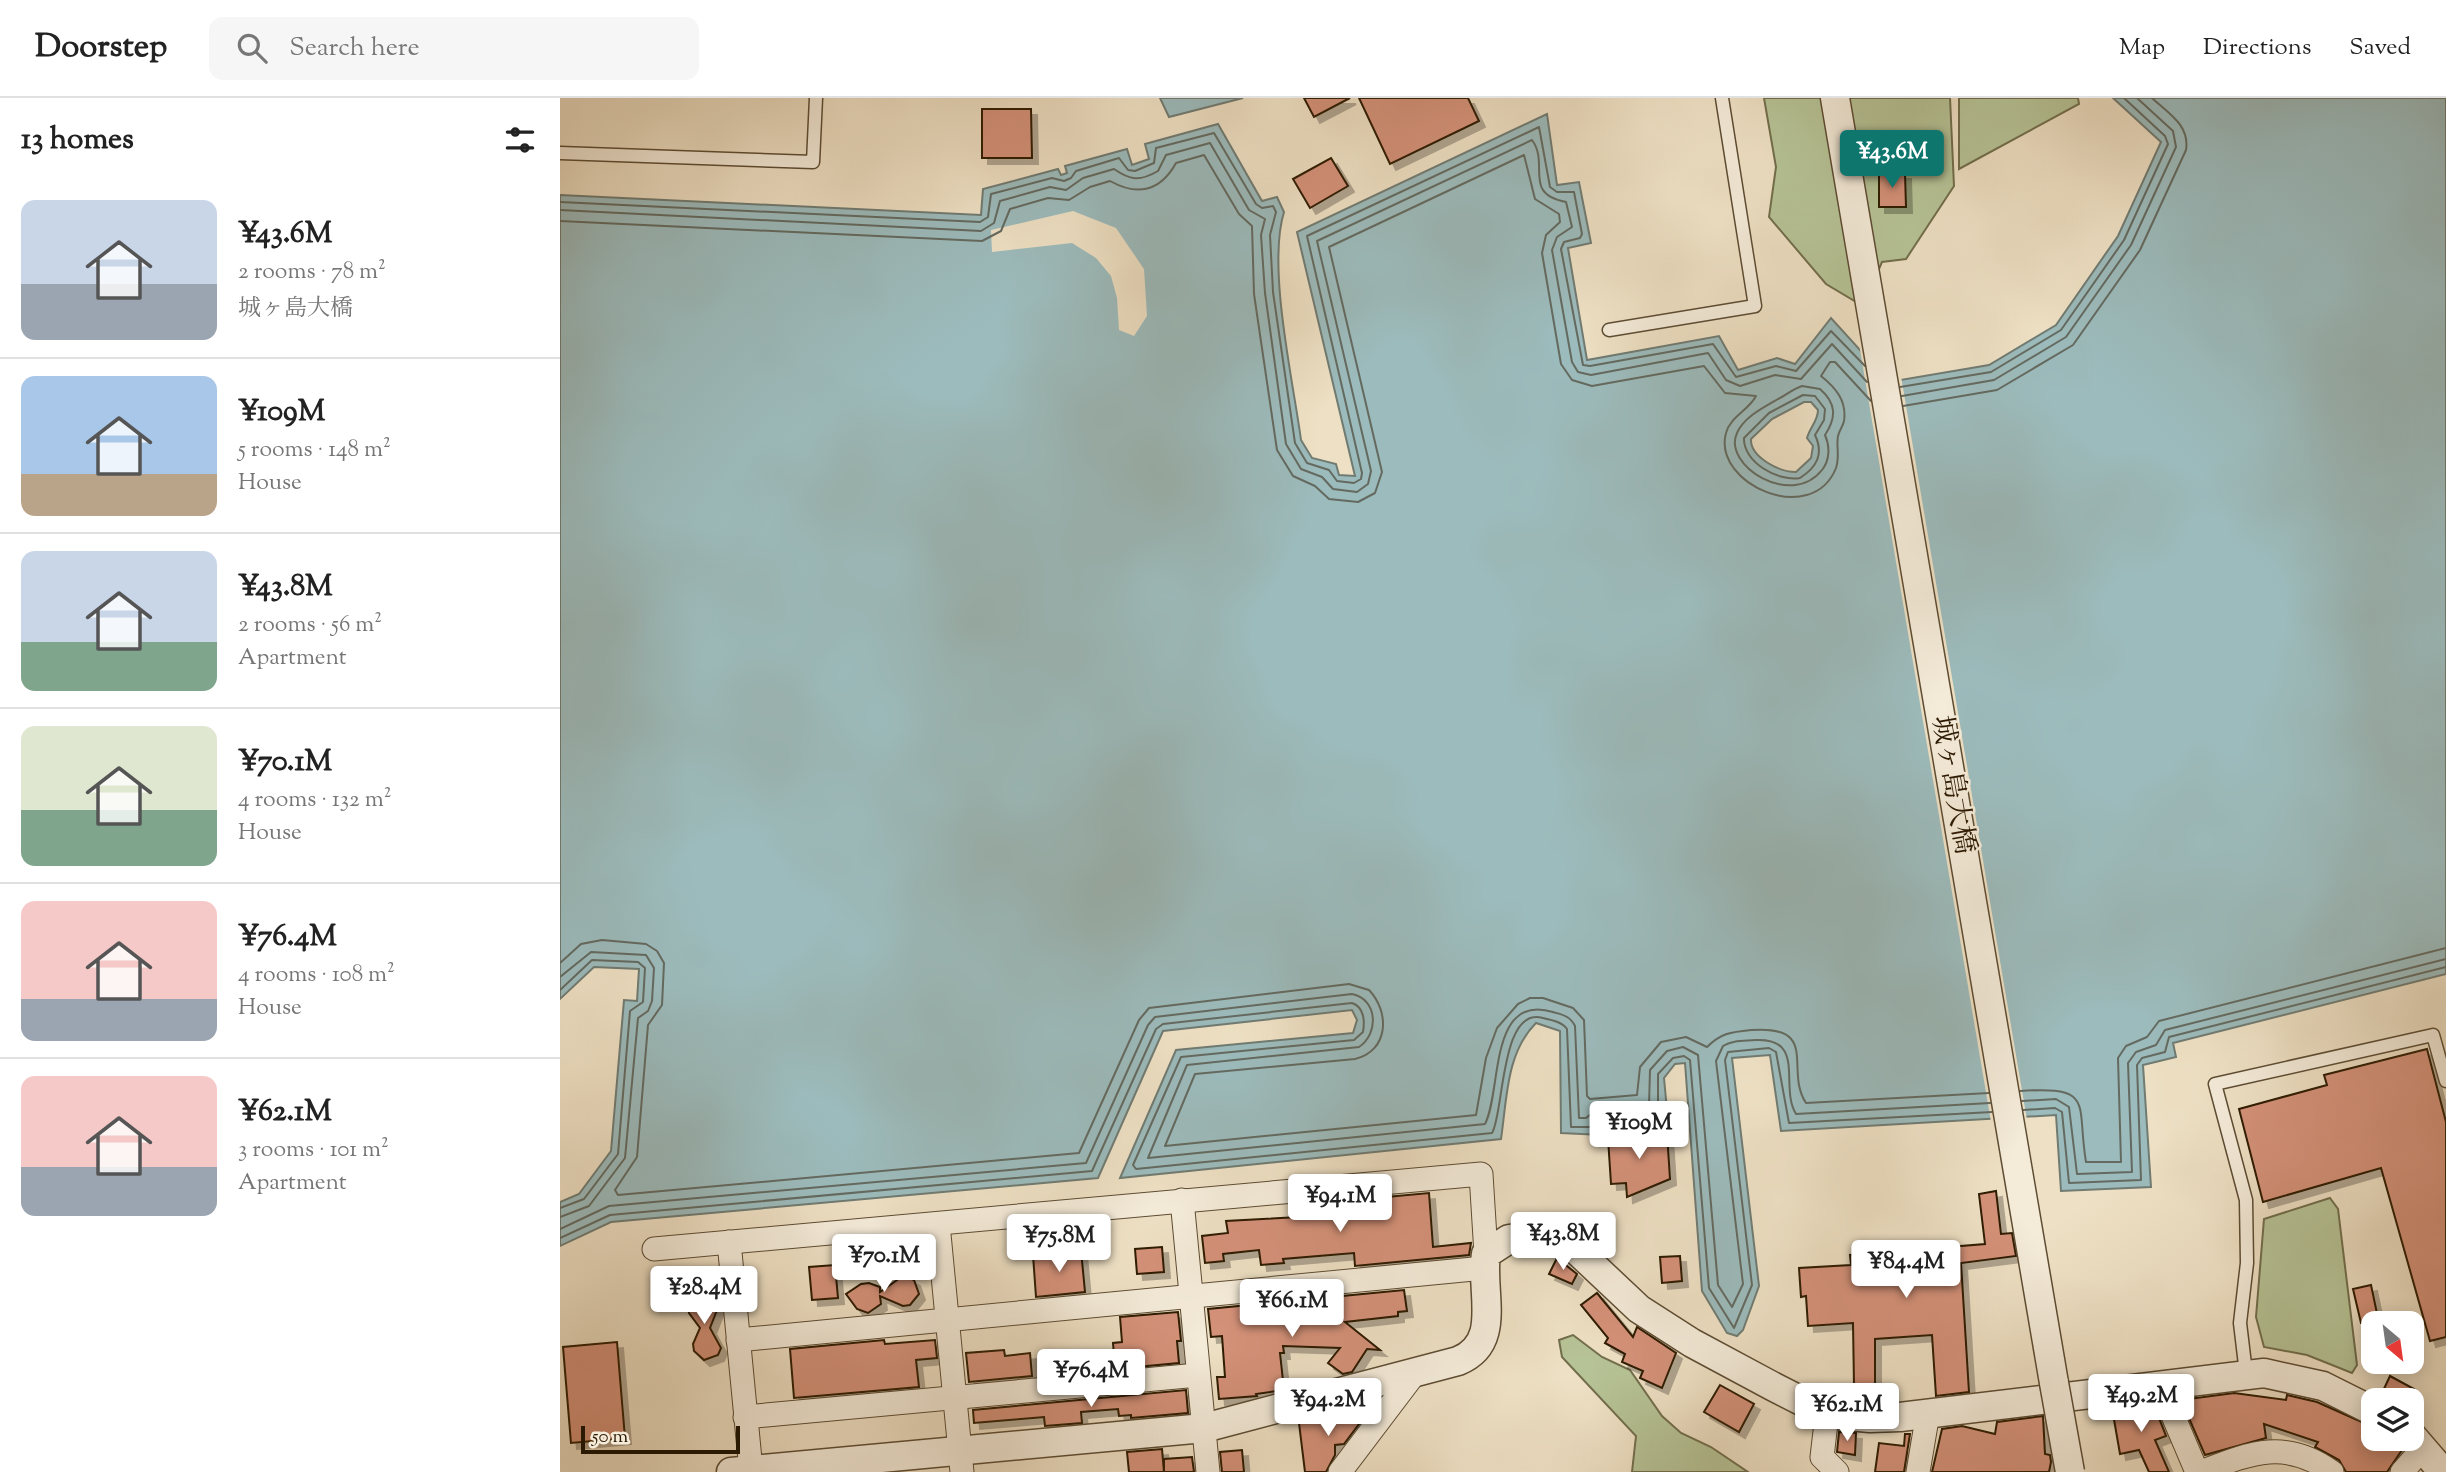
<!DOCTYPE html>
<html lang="en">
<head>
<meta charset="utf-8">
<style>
  :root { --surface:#fff; --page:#f6f6f6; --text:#222; --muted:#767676; --line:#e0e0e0; --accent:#0f766e }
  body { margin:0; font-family:"Sorts Mill Goudy","Noto Serif JP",serif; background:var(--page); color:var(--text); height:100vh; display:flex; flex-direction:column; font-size:26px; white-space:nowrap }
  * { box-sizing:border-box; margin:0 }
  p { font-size:23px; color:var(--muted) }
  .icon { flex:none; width:38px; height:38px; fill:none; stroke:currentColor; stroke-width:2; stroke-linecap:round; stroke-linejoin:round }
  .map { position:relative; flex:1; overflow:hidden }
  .sheet { display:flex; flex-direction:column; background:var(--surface); width:560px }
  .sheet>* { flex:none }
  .needle { width:46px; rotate:151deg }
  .controls { position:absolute; left:1801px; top:1213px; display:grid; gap:14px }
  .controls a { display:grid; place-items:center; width:63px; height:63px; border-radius:14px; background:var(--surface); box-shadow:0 4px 18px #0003; font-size:35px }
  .scale { position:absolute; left:21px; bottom:18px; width:159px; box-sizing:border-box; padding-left:7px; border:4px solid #2d1a03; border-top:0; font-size:19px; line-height:24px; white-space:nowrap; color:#2d1a03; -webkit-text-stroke:5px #f4ebd9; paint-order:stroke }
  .price { position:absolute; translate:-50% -60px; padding:0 16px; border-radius:7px; background:#fff; color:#222; font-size:23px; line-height:46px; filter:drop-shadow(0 2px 4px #0008) }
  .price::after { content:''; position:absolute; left:50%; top:42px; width:21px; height:16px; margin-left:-10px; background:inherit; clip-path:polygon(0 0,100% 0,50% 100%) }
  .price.active { background:var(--accent); color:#fff }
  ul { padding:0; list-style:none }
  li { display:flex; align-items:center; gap:21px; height:175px; padding:0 21px }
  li+li { border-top:2px solid var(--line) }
  li span { display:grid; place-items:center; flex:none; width:196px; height:140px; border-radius:14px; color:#555 }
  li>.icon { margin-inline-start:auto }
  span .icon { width:84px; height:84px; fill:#fffc; stroke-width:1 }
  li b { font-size:30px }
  h2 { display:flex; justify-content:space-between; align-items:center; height:84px; padding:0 21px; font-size:30px }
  header { display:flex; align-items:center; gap:42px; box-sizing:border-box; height:98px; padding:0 35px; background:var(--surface); border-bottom:2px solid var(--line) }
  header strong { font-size:33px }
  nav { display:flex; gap:38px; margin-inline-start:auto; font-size:24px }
  .search { width:490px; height:63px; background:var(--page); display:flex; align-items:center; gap:18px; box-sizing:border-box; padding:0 24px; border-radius:14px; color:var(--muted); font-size:26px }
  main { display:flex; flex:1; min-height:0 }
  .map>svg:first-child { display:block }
  .green { fill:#b6c396; stroke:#726e4c; stroke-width:2 }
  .water { fill:#9cbbbc; stroke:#707b72; stroke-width:2; fill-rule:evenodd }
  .pier { fill:#eee0c4 }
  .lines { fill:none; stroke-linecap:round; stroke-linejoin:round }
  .shore { stroke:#646a60; stroke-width:2 }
  .building { fill:#d49179; stroke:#2d1a03; stroke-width:2; filter:url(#shadow) }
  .service-casing { stroke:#5d4c33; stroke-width:15 }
  .minor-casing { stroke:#5d4c33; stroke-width:25 }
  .tertiary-casing { stroke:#5d4c33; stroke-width:31 }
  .service { stroke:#f4ebd9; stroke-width:12 }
  .minor { stroke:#f4ebd9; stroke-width:23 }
  .tertiary { stroke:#f4ebd9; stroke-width:28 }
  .tertiary-bridge-casing { stroke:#5d4c33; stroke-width:31; stroke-linecap:butt }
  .tertiary-bridge { stroke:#f4ebd9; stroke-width:28 }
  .labels { text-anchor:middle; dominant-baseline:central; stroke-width:5; stroke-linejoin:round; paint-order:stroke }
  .street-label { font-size:28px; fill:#2d1a03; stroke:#f4ebd9 }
</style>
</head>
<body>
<header>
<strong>Doorstep</strong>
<div class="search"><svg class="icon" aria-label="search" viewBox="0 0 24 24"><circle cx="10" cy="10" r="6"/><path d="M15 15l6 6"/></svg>Search here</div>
<nav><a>Map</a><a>Directions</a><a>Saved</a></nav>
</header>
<main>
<section class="sheet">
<h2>13 homes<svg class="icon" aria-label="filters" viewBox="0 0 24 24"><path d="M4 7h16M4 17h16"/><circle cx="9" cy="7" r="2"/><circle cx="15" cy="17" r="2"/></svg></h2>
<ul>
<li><span style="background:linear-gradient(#c9d6e8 60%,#9aa5b1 0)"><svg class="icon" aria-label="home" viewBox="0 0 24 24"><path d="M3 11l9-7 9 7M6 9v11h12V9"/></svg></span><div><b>¥43.6M</b><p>2 rooms · 78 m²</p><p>城ヶ島大橋</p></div></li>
<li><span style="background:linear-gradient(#a9c7e8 70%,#b9a48a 0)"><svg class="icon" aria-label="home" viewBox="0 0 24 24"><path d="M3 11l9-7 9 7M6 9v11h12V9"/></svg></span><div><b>¥109M</b><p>5 rooms · 148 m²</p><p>House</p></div></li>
<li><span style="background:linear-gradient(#c9d6e8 65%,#7fa58c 0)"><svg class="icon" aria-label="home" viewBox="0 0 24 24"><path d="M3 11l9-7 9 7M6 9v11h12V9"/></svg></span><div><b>¥43.8M</b><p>2 rooms · 56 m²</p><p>Apartment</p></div></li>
<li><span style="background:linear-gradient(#dfe7d0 60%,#7fa58c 0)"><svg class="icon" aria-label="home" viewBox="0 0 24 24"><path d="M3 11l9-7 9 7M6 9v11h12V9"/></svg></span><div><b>¥70.1M</b><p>4 rooms · 132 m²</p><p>House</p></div></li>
<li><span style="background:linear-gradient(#f6c9c9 70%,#9aa5b1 0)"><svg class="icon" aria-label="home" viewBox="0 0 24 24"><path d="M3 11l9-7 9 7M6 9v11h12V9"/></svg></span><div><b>¥76.4M</b><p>4 rooms · 108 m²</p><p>House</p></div></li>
<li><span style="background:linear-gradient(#f6c9c9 65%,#9aa5b1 0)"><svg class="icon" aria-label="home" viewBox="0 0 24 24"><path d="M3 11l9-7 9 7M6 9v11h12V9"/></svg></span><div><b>¥62.1M</b><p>3 rooms · 101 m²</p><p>Apartment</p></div></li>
</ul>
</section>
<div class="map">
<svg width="1886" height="1374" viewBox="0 0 1886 1374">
  <defs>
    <filter id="shadow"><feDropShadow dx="6" dy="6" stdDeviation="0" flood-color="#0004"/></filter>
  </defs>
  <rect width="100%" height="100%" fill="#eee0c4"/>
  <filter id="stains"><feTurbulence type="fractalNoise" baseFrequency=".00286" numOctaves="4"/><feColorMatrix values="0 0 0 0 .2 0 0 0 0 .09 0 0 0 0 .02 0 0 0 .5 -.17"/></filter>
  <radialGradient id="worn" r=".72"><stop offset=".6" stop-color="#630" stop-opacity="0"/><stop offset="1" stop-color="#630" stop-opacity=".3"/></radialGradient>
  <!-- green -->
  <g class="green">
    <polygon points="1204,0 1390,0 1394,88 1346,161 1322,164 1303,208 1266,186 1209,119 1216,69"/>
    <polygon points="1399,0 1518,0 1519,6 1399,71"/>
    <polygon points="1770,1100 1778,1111 1797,1267 1792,1275 1747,1257 1704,1249 1696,1219 1704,1121"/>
    <polygon points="1013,1237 1042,1259 1070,1272 1102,1318 1121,1335 1151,1349 1188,1374 1072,1374 1076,1338 1002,1259 999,1242"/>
  </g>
  <!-- water -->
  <g class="water">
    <polygon points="600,0 683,0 609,19"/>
    <path d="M 1553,0 L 1886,0 L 1886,876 L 1613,945 L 1616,959 L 1583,967 L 1591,1089 L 1501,1093 L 1496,1017 L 1221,1033 L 1210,957 L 1172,960 L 1199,1188 L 1183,1232 L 1177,1238 L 1167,1235 L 1142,1193 L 1125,965 L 1115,966 L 1104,980 L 1108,1023 L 1042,1025 L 1042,1037 L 1001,1035 L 1000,933 L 976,925 C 946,955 947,1001 941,1041 L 560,1080 L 616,952 L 793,935 L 797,922 L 792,912 L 603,933 L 538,1080 L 51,1124 L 0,1148 L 0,1104 L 19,1096 L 51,1053 L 64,902 L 77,903 L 79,871 L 34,869 L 0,901 L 0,97 L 421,117 L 423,91 L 498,71 L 501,77 L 507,75 L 505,68 L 567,51 L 572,67 L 589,61 L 585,46 L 658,26 L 702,103 L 717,99 L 724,114 C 707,169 733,282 741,342 L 752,360 L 776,366 L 779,377 L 795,378 L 737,134 L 987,16 L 997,87 L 1019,84 L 1031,145 L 1008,150 L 1027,262 L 1159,238 L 1178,272 L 1217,260 L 1235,266 L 1271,220 L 1329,284 L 1429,267 L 1496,227 L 1558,138 L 1601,44 ZM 1244,304 L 1251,304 L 1258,312 C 1258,323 1250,329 1247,340 L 1253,348 L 1251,360 L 1236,374 C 1219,374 1190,359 1191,341 L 1212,321 Z"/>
  </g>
  <!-- pier -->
  <g class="pier">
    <polygon points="513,113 556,130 584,171 587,218 574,238 559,232 557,200 551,178 536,160 512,145 432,154 431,132"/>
    <polygon points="1299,246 1330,280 1341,278 1467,1022 1431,1024"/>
  </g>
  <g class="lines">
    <!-- shore -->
    <g class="shore">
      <polyline points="0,104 420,124 428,119 431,96 492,80 504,83 511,80 516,73 559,60 568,72 575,73 594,65 596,50 654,35 696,106 702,110 713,108 716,114 710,137 713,194 735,345 747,365 769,372 777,383 794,385 801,381 802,375 747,138 979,29 990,89 997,94 1014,94 1022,136 1020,140 1004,144 1001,151 1023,267 1030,268 1153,246 1176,279 1216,268 1236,273 1271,233 1305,268"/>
      <path d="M 0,112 L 421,133 L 434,125 L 440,103 L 490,89 L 506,92 L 523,80 L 554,71 C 570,82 579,84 598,73 L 606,57 L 650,45 L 689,112 L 705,121 L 701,137 L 705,195 L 726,346 L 741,371 L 762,379 L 773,391 L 797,394 L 808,386 L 811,373 L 757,143 L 972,42 C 990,66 962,96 1006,104 L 1012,129 L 997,139 L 992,152 L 1012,264 L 1018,274 L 1031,277 L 1148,255 L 1166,282 L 1180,288 L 1215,277 L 1241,281 L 1272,246 L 1307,284"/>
      <path d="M 0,123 L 422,143 L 441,133 L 450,111 L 488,100 L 509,102 L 530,89 L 550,83 C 577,98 600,94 616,65 L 644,57 L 679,116 L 692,128 L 694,196 L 717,352 L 733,378 L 755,388 L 769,401 L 798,404 L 815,395 L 822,374 L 769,149 L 964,57 L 975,101 L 999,116 L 1000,124 L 986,137 L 982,155 L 1001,266 L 1012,282 L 1032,288 L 1144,268 L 1165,295 L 1196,298 C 1189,312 1170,319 1166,335 C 1152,386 1252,430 1276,370 C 1280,358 1276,348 1278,338 C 1279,333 1283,328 1284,323 C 1287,303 1276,290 1261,278 L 1270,264 L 1275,264 L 1311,303"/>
      <path d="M 1242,288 L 1260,291 C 1276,305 1277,319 1265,337 C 1270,348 1270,362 1262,372 C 1231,411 1162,367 1177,335 C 1184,319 1204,309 1218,301 C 1226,297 1233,291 1242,288 Z"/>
      <polyline points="1340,289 1431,274 1501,232 1564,142 1608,46 1605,38 1564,0"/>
      <path d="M 1243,297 L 1255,298 L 1265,311 L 1264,322 L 1255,337 C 1264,356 1257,369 1240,380 C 1218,384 1183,364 1184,340 L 1209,315 Z"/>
      <polyline points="1342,298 1434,282 1506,239 1571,147 1616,49 1613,33 1577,0"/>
      <path d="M 1343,308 L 1437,292 L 1513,247 L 1580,152 L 1626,52 C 1630,27 1608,15 1592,0"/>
      <path d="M 0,865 L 21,846 L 42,842 L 86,846 L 97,853 L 104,865 L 102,907 L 88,927 L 77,1059 L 55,1092 L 58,1097 L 519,1055 L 579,922 L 589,910 L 789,886 L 809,892 C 830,914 829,953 795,961 L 635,976 L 605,1048 L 916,1017 L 926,960 L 937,930 L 958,906 L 970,900 L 983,900 L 1013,910 L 1024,922 L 1027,998 L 1030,1001 L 1077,997 L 1080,969 L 1101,944 L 1126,939 L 1147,949 C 1161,935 1171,934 1191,932 C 1261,927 1224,972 1246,1005 L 1429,995"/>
      <polyline points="0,879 31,854 86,857 94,870 92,903 88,913 78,920 65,1060 29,1108 0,1119"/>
      <polyline points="0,892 32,862 78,864 85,870 83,904 70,913 58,1056 24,1101 0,1110"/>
      <path d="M 1460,993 C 1536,988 1516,1005 1526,1064 L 1561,1064 L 1558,960 L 1566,948 L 1587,939 L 1599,923 L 1886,850"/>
      <polyline points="1462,1003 1496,1001 1509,1009 1517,1076 1572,1074 1568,965 1576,954 1596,947 1605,932 1886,861"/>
      <polyline points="1463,1012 1495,1010 1502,1014 1509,1085 1581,1082 1577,967 1582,960 1605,954 1609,939 1886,869"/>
      <path d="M 0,1131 L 49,1108 L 526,1065 L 588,927 L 595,919 L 792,896 C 818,901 819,936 799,949 L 627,967 L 588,1060 L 925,1026 C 942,994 928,894 993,914 C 1003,917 1010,918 1015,928 L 1019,1020 L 1026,1020 L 1040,1009 L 1089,1007 L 1090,972 L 1107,953 L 1123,949 L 1138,957 L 1158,1187 L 1172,1209 L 1183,1186 L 1156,963 L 1163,948 C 1172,942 1184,943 1195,942 C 1247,939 1219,989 1236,1016 L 1430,1005"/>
      <path d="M 0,1140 L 50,1117 L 532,1073 L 596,931 L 603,926 L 792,905 C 804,909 805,923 803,934 L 794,942 L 621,959 L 573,1067 L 576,1071 L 932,1035 C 944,1017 940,907 983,920 C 992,922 1002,924 1007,931 L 1011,1029 L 1032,1029 L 1042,1018 L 1098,1016 L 1098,976 L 1113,960 L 1124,958 L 1130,962 L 1149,1190 L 1174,1230 L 1192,1187 L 1165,962 L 1168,954 L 1209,950 L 1216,954 L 1229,1025 L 1432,1014"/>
    </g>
  </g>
  <!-- building -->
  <g class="building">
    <polygon points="744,0 790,0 754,19"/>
    <polygon points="799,0 908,0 919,23 830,66"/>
    <polygon points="422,11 471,11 472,60 422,60"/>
    <polygon points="771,60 788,88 750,110 733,81"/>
    <polygon points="1319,75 1345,75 1346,109 1319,109"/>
    <polygon points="1867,951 1886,1024 1886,1239 1870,1243 1821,1070 1703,1104 1679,1011 1767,987 1764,977"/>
    <polygon points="1107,1035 1110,1081 1067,1099 1066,1085 1051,1086 1048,1040"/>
    <polygon points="1436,1093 1441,1136 1452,1135 1456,1158 1401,1165 1409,1294 1376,1298 1372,1237 1315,1241 1315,1287 1294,1288 1293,1225 1248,1228 1246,1198 1241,1199 1239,1170 1291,1167 1290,1157 1425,1146 1419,1096"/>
    <polygon points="869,1095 873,1149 911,1145 909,1157 795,1168 794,1155 723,1161 724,1165 701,1167 699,1152 663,1156 664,1163 645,1165 642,1138 668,1135 666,1123 756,1118 756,1115 784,1112 783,1103"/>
    <polygon points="602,1149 604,1174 577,1176 575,1151"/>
    <polygon points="521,1152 525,1194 476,1199 473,1157"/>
    <polygon points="1120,1158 1122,1183 1102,1185 1100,1159"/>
    <polygon points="997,1160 1017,1176 1012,1186 989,1176"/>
    <polygon points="275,1167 278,1200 252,1202 249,1169"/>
    <polygon points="347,1179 354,1182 359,1196 350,1207 343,1208 320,1198 321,1206 308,1215 297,1211 286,1196 301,1186 309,1185 320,1189 320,1194 340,1180"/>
    <polygon points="1811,1187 1819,1225 1801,1225 1793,1191"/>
    <polygon points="844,1192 847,1213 838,1214 838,1218 785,1224 820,1252 807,1251 792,1274 783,1276 768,1265 780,1250 723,1248 724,1255 720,1255 724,1292 696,1296 697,1298 659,1301 657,1279 665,1279 662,1238 651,1239 648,1211 721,1204 725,1217 774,1219 772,1199"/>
    <polygon points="1037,1195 1073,1239 1077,1229 1116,1255 1102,1290 1080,1280 1083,1273 1062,1264 1065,1256 1045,1245 1048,1240 1021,1207"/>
    <polygon points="145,1196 156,1205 157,1212 150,1230 161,1250 158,1257 144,1262 134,1253 133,1246 140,1230 129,1215 128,1208 131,1201"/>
    <polygon points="618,1214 621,1243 617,1243 619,1265 555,1271 553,1245 562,1244 560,1219"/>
    <polygon points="324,1242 325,1246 375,1242 377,1260 356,1262 359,1289 234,1300 230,1251"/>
    <polygon points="57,1244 65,1340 11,1345 3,1249"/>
    <polygon points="444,1252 445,1258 470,1255 472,1278 409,1284 406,1255"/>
    <polygon points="1830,1278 1854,1291 1849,1302 1836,1302 1822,1295"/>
    <polygon points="1160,1287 1194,1306 1179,1334 1144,1314"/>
    <polygon points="626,1292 628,1315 571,1320 571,1317 559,1318 558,1311 521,1314 522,1325 485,1328 484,1319 414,1325 413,1312"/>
    <polygon points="1674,1295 1726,1302 1727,1297 1757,1304 1813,1329 1813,1340 1836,1340 1842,1352 1827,1374 1786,1374 1779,1362 1755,1349 1758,1344 1704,1326 1706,1340 1645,1357 1621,1302"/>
    <polygon points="811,1305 811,1310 784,1346 775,1347 775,1357 766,1374 745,1374 739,1325 794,1318 793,1308"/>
    <polygon points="1593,1305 1606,1338 1595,1342 1609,1374 1589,1374 1579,1352 1560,1356 1552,1310"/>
    <polygon points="1483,1318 1485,1356 1490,1357 1491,1364 1489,1374 1372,1374 1382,1331 1402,1328 1435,1336 1437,1324"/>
    <polygon points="1279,1334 1296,1335 1295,1357 1277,1354"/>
    <polygon points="1345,1336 1350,1336 1344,1374 1315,1374 1319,1345 1344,1348"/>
    <polygon points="602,1351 604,1374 569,1374 567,1354"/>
    <polygon points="682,1352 684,1374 662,1374 660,1354"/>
    <polygon points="632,1359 634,1374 604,1374 604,1361"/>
  </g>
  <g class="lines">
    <defs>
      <g id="service">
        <polyline points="0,55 253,64 256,0"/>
        <polyline points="1049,232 1195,208 1162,0"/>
        <polyline points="1686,1275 1680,1225 1687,1165 1686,1102 1655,986 1873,937 1886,983"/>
      </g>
      <g id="minor">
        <polyline points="622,1102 648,1374"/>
        <polyline points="378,1126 402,1374"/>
        <polyline points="169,1144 191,1372"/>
        <polyline points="94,1151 921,1076 926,1156"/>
        <polyline points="178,1242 924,1170"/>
        <polyline points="1600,1287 1637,1374"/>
        <polyline points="1267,1316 1262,1359 1277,1374"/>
        <polyline points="185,1319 638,1277"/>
        <polyline points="780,1374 855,1275"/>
        <polyline points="1358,1374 1368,1315"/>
        <path d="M 1641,1374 C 1690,1355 1725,1340 1772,1374"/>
        <polyline points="1842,1374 1864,1349"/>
      </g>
      <g id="tertiary">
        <polyline points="1275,0 1494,1285"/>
        <polyline points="1852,1338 1883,1374"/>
        <path d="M 171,1374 L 644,1330 L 898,1263 C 943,1245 920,1194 926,1156 L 949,1141 L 970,1138 L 1010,1146 L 1079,1211 L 1132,1245 L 1214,1289 L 1267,1316 L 1310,1320 L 1340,1319 L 1704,1275 L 1763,1288 L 1813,1313"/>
      </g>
    </defs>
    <!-- service casing -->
    <use href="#service" class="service-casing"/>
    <!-- minor casing -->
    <use href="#minor" class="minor-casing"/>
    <!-- tertiary casing -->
    <use href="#tertiary" class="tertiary-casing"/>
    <!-- service -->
    <use href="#service" class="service"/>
    <!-- minor -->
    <use href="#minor" class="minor"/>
    <!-- tertiary -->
    <use href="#tertiary" class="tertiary"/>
    <defs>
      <polyline id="tertiary-bridge" points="1494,1285 1510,1374"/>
    </defs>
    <!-- tertiary-bridge casing -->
    <use href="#tertiary-bridge" class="tertiary-bridge-casing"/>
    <!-- tertiary-bridge -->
    <use href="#tertiary-bridge" class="tertiary-bridge"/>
  </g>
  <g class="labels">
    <!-- street labels -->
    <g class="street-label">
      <text transform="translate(1392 687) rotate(80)">城ヶ島大橋</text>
    </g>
  </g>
  <rect width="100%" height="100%" filter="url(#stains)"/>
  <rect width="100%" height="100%" fill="url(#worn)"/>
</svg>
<div class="controls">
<a><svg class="needle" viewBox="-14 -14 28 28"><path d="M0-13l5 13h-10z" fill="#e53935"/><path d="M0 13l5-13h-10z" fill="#767676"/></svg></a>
<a><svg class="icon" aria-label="layers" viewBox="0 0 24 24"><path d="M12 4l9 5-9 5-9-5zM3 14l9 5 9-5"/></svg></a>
</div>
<div class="scale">50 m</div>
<b class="price active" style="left:1332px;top:92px">¥43.6M</b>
<b class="price" style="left:1079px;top:1063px">¥109M</b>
<b class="price" style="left:780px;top:1136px">¥94.1M</b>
<b class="price" style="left:1003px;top:1174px">¥43.8M</b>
<b class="price" style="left:499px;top:1176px">¥75.8M</b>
<b class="price" style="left:324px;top:1196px">¥70.1M</b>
<b class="price" style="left:1346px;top:1202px">¥84.4M</b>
<b class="price" style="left:144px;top:1228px">¥28.4M</b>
<b class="price" style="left:732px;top:1241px">¥66.1M</b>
<b class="price" style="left:531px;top:1311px">¥76.4M</b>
<b class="price" style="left:1581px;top:1336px">¥49.2M</b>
<b class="price" style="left:768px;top:1340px">¥94.2M</b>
<b class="price" style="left:1287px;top:1345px">¥62.1M</b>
</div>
</main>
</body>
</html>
